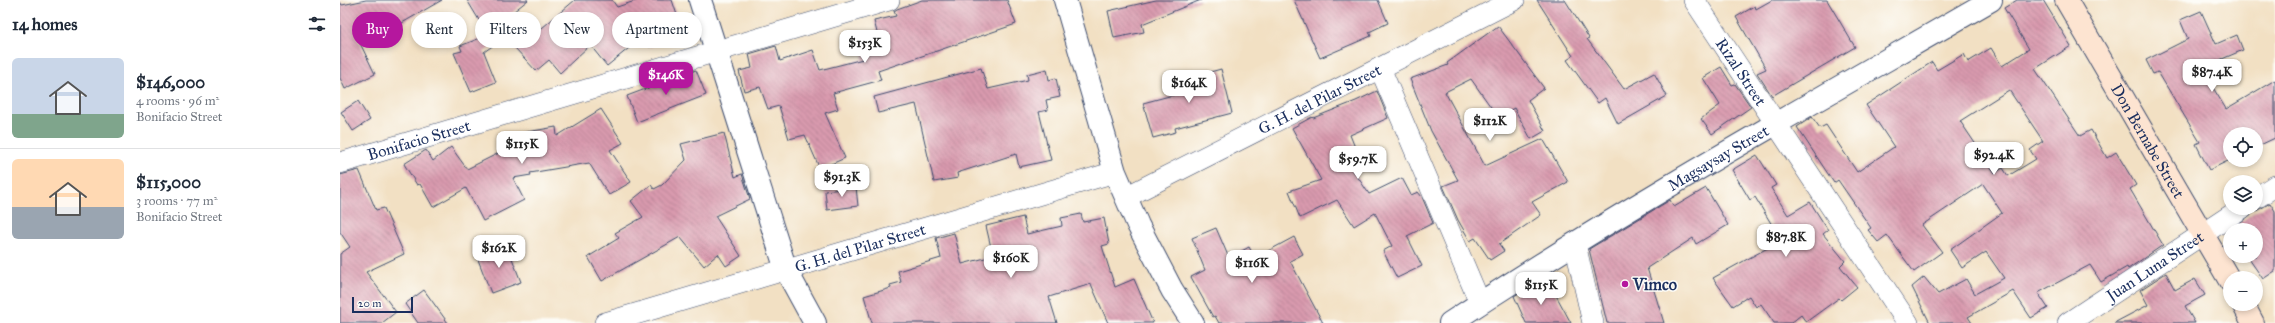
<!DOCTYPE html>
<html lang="en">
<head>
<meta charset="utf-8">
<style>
  :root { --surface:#fff; --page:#f6f6f7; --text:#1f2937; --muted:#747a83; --line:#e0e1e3; --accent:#b5179e }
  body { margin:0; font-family:"IM FELL Great Primer",serif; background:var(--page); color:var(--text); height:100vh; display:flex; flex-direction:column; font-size:15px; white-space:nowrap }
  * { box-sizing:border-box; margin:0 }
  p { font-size:13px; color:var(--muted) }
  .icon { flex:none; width:22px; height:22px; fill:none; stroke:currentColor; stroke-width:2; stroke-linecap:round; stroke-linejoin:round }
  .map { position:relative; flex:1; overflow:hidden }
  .side { display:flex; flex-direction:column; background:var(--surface); width:340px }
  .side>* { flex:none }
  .hud { position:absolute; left:12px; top:12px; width:380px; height:36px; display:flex; gap:8px }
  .fabs { position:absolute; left:1883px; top:127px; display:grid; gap:8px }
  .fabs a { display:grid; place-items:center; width:40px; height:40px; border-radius:50%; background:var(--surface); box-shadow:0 2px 6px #0003; font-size:20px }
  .scale { position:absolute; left:12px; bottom:10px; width:61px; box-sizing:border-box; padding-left:4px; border:2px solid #1b2f5e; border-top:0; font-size:11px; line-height:14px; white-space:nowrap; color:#1b2f5e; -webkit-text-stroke:3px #fdfcf7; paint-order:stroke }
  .price { position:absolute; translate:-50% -34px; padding:0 9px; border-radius:8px; background:#fff; color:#222; font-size:13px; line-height:26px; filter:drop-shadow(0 1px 2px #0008) }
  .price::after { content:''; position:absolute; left:50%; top:24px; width:12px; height:9px; margin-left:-6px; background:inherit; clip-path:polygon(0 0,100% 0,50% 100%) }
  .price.active { background:var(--accent); color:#fff }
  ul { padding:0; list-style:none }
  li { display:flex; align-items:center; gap:12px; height:100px; padding:0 12px }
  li+li { border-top:1px solid var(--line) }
  li span { display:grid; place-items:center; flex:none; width:112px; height:80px; border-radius:6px; color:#555 }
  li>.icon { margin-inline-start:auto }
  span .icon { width:48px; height:48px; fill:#fffc; stroke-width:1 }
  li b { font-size:17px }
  h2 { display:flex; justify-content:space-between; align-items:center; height:48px; padding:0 12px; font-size:17px }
  .tag { padding:0 14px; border-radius:18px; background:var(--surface); box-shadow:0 2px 6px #0003; font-size:14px; line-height:36px }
  .tag.active { background:var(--accent); color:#fff }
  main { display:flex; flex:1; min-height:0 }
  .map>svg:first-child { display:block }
  .building { fill:url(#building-back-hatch); fill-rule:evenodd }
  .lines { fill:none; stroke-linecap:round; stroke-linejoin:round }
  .minor-casing { stroke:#3b4a6d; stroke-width:22 }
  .tertiary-casing { stroke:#3b4a6d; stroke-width:24 }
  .secondary-casing { stroke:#3b4a6d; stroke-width:24 }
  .minor { stroke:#fff; stroke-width:21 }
  .tertiary { stroke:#fff; stroke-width:22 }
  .secondary { stroke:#fde4d1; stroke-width:22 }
  .poi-dot { fill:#b5179e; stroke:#fdfcf7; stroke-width:1.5 }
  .labels { text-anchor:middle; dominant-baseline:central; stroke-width:3; stroke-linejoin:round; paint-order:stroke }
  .street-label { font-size:16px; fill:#1b2f5e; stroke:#fdfcf7 }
  .poi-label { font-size:16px; font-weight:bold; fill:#1b2f5e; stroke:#fdfcf7; text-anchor:start }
</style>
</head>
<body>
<main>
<section class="side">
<h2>14 homes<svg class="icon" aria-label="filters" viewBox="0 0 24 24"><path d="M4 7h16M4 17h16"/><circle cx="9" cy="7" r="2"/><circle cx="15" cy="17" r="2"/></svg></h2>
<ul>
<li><span style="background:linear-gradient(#c9d6e8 70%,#7fa58c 0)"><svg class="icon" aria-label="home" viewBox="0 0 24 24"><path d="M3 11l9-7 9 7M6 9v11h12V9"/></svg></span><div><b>$146,000</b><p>4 rooms · 96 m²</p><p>Bonifacio Street</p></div></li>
<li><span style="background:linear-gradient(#ffd9b3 60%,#9aa5b1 0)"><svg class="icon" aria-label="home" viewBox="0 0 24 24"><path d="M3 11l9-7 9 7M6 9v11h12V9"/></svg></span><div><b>$115,000</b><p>3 rooms · 77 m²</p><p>Bonifacio Street</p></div></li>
</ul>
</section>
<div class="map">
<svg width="1935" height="323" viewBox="0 0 1935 323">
  <defs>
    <pattern id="building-back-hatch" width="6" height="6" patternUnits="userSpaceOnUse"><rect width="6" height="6" fill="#d99aae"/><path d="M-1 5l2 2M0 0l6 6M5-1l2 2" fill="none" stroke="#af7e91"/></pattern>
  </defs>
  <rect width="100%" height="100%" fill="#fdfcf7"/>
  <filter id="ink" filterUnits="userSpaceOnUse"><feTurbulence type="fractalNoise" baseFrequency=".025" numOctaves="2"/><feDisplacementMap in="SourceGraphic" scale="8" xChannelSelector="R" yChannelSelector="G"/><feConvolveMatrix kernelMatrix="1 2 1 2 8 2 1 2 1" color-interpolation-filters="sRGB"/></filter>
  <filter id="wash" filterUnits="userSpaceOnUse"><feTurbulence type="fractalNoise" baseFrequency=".012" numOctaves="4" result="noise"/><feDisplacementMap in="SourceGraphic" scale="16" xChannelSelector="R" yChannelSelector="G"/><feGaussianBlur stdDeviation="0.9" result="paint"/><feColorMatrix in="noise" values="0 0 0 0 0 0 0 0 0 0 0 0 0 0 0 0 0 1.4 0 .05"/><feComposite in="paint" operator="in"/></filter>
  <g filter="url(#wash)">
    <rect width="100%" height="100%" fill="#f2e0c3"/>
    <g id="blocks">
      <!-- building -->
      <g class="building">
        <polygon points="26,0 102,0 62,23 18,39 35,74 5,89 0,78 0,2 2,5"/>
        <polygon points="127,0 188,0 168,16 189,39 235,0 272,0 277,7 298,0 332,0 344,36 309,47 305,35 267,66 250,45 220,73 209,60 196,71 165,37 144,52 156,82 131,92 114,53 122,51 120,46 148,35"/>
        <polygon points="582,0 667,0 676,24 538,71 541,80 493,93 498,109 485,113 505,158 480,169 465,135 449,139 439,106 428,109 420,87 404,91 399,71 412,68 409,54 436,46 440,61 473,50 480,70 523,59 520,45 539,40 534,21 556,16 554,11 557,9"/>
        <polygon points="816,0 861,0 802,24 804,32 774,38 768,11"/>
        <polygon points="954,0 1038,0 1048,23 1029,32 1031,36 980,58"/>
        <polygon points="1197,0 1225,0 1249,38 1247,39 1284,89 1314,73 1327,96 1278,124 1265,98 1258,103 1227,60 1233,56"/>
        <polygon points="1432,0 1487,0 1515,47 1432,96 1417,73 1426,69 1396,17 1415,6 1416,9"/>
        <path d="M 1677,0 L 1703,0 L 1731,46 L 1695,69 L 1740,136 L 1751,130 L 1767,158 L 1776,152 L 1796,185 L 1790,189 L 1823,245 L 1788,269 L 1787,267 L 1761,282 L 1750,265 L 1698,293 L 1708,308 L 1691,318 L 1673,291 L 1628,317 L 1632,323 L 1590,323 L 1572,287 L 1584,277 L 1598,294 L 1626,279 L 1635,294 L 1664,278 L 1646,252 L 1622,268 L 1610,250 L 1662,213 L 1643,184 L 1582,225 L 1602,252 L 1574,272 L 1547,235 L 1538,242 L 1528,230 L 1531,228 L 1498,180 L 1494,183 L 1457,127 L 1472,117 L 1480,128 L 1486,125 L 1517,172 L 1554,147 L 1526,105 L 1592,62 L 1597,70 L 1624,54 L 1628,62 L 1651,48 L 1662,66 L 1689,49 L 1664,8 ZM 1669,90 L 1703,141 L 1690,150 L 1696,159 L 1668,176 L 1663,168 L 1655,173 L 1620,121 Z"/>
        <polygon points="1861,11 1876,44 1897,35 1903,50 1861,68 1886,109 1935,80 1935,138 1916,147 1916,134 1890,134 1890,160 1869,170 1856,144 1860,142 1818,72 1813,74 1806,60 1848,39 1840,20"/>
        <polygon points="1158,26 1204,88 1188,100 1205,131 1191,139 1174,108 1158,117 1131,79 1105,92 1145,166 1203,139 1228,182 1192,202 1201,215 1159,244 1164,251 1150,260 1135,238 1130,241 1118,220 1103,186 1118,180 1091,131 1070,79 1108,65 1107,63"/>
        <polygon points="1381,67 1392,85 1395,84 1411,107 1372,134 1361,119 1380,105 1363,78"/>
        <polygon points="641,68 648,89 688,80 687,74 707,69 709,80 716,78 720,97 706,100 708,110 699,112 711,160 679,167 676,154 617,173 618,178 594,182 576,104 538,113 534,97"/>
        <polygon points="881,69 892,113 835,128 836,132 813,138 803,103 837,94 834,82"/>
        <polygon points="356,70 366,95 297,122 287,96"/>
        <polygon points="1037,91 1048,118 1010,135 1020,160 1009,164 1029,194 1062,178 1071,195 1078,192 1082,197 1093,223 1067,236 1082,266 1057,278 1043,251 1052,246 1035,213 1014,226 997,200 960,218 949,191 981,180 952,128 972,117 973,118 1016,101"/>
        <polygon points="18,101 30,120 13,131 1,112"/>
        <polygon points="261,109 283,143 270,150 291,182 269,195 249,163 190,173 191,175 173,178 184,200 143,221 126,188 93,207 80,184 77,185 64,164 86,150 93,161 111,147 127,169 171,147 169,135 216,127 217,136"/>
        <polygon points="384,133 395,177 402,174 410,199 375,216 401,256 386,266 378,254 364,266 340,237 262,281 248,257 279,238 275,233 303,217 291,201 311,185 314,189 322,185 346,160 341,144"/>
        <polygon points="1417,155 1436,185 1431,188 1448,215 1470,202 1488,230 1483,234 1505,261 1500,266 1517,287 1501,300 1499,298 1466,322 1461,315 1451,323 1434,323 1421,304 1416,307 1409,296 1393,306 1373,278 1433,245 1424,230 1432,225 1415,197 1410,200 1392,170"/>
        <polygon points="19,170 36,210 44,208 64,254 26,272 56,312 42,323 0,323 0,254 10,247 0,232 0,175"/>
        <polygon points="516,187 518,206 487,210 485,191"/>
        <polygon points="1366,188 1388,225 1356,244 1353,238 1307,268 1324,323 1267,323 1249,249 1330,200 1334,207"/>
        <polygon points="1930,203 1935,211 1935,271 1923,279 1907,256 1916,256 1916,230 1890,230 1913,213"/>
        <polygon points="741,214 743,222 764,218 769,244 762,246 775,287 794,279 813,323 768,323 751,284 709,297 717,323 532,323 524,296 551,288 550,285 561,282 558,271 601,258 596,238 614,233 622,264 653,256 646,226 683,217 687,234 722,226 721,218"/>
        <polygon points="876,228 889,258 909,247 915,258 954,237 963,254 950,261 983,323 879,323 875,316 873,317 851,277 865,270 852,238"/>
        <polygon points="167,245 181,282 151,293 137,257"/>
        <polygon points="1826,273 1835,290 1855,279 1865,295 1845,306 1855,323 1774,323 1808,305 1800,290"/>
        <polygon points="1200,280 1204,290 1211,286 1231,323 1186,323 1174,296"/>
        <polygon points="84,290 108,323 78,323 65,304"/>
      </g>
    </g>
  </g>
  <g filter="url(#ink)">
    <use href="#blocks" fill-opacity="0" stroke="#3b4a6d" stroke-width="1"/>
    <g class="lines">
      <defs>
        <g id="minor">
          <path id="s1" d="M 1354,0 L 1568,323"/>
          <polyline points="1040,68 1140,303"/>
          <path id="s2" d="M 0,163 L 549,0"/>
          <path id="s3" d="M 786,197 L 1174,0"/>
          <polyline points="1916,198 1935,186"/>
          <polyline points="1235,244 1253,323"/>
          <path id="s4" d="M 265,323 L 775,172"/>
          <path id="s5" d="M 1728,323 L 1902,208"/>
        </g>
        <g id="tertiary">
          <polyline points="360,0 446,270 475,323"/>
          <polyline points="725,0 775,172 798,225 832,290 853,323"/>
          <path id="s6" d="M 1110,323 C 1285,207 1469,105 1651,0"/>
        </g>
        <g id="secondary">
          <path id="s7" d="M 1726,0 L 1890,281"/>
          <polyline points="1903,304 1913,323"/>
        </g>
      </defs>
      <!-- minor casing -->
      <use href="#minor" class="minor-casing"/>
      <!-- tertiary casing -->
      <use href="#tertiary" class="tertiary-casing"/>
      <!-- secondary casing -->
      <use href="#secondary" class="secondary-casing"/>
      <!-- minor -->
      <use href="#minor" class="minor"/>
      <!-- tertiary -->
      <use href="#tertiary" class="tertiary"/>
      <!-- secondary -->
      <use href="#secondary" class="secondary"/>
    </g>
  </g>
  <!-- markers -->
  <circle class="poi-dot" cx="1285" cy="284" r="4"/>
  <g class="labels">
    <!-- street labels -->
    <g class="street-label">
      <text stroke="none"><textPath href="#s1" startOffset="86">Rizal Street</textPath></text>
      <text stroke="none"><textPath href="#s3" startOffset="217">G. H. del Pilar Street</textPath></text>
      <text stroke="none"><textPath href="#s2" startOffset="82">Bonifacio Street</textPath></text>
      <text stroke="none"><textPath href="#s7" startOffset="163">Don Bernabe Street</textPath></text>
      <text stroke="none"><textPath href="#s6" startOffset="315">Magsaysay Street</textPath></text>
      <text stroke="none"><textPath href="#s4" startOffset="266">G. H. del Pilar Street</textPath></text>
      <text stroke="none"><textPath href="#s5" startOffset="104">Juan Luna Street</textPath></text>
    </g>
    <!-- poi labels -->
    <g class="poi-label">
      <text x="1293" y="284">Vimco</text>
    </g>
  </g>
</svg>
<div class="fabs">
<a><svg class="icon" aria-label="locate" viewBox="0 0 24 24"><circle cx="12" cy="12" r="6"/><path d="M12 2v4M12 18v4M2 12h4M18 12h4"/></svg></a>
<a><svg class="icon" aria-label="layers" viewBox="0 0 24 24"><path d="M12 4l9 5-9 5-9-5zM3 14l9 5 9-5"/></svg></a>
<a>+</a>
<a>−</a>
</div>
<div class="scale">20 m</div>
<b class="price" style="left:525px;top:64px">$153K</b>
<b class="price" style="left:1872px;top:93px">$87.4K</b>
<b class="price active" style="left:326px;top:96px">$146K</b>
<b class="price" style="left:849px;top:104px">$164K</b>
<b class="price" style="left:1150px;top:142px">$112K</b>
<b class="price" style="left:182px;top:165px">$115K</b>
<b class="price" style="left:1654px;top:176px">$92.4K</b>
<b class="price" style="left:1018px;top:180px">$59.7K</b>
<b class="price" style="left:502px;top:198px">$91.3K</b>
<b class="price" style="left:1446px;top:258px">$87.8K</b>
<b class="price" style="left:159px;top:269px">$162K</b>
<b class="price" style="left:671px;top:279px">$160K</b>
<b class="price" style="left:912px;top:284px">$116K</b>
<b class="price" style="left:1201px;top:306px">$115K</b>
<div class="hud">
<a class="tag active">Buy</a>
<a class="tag">Rent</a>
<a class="tag">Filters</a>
<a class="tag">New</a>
<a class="tag">Apartment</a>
</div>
</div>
</main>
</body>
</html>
